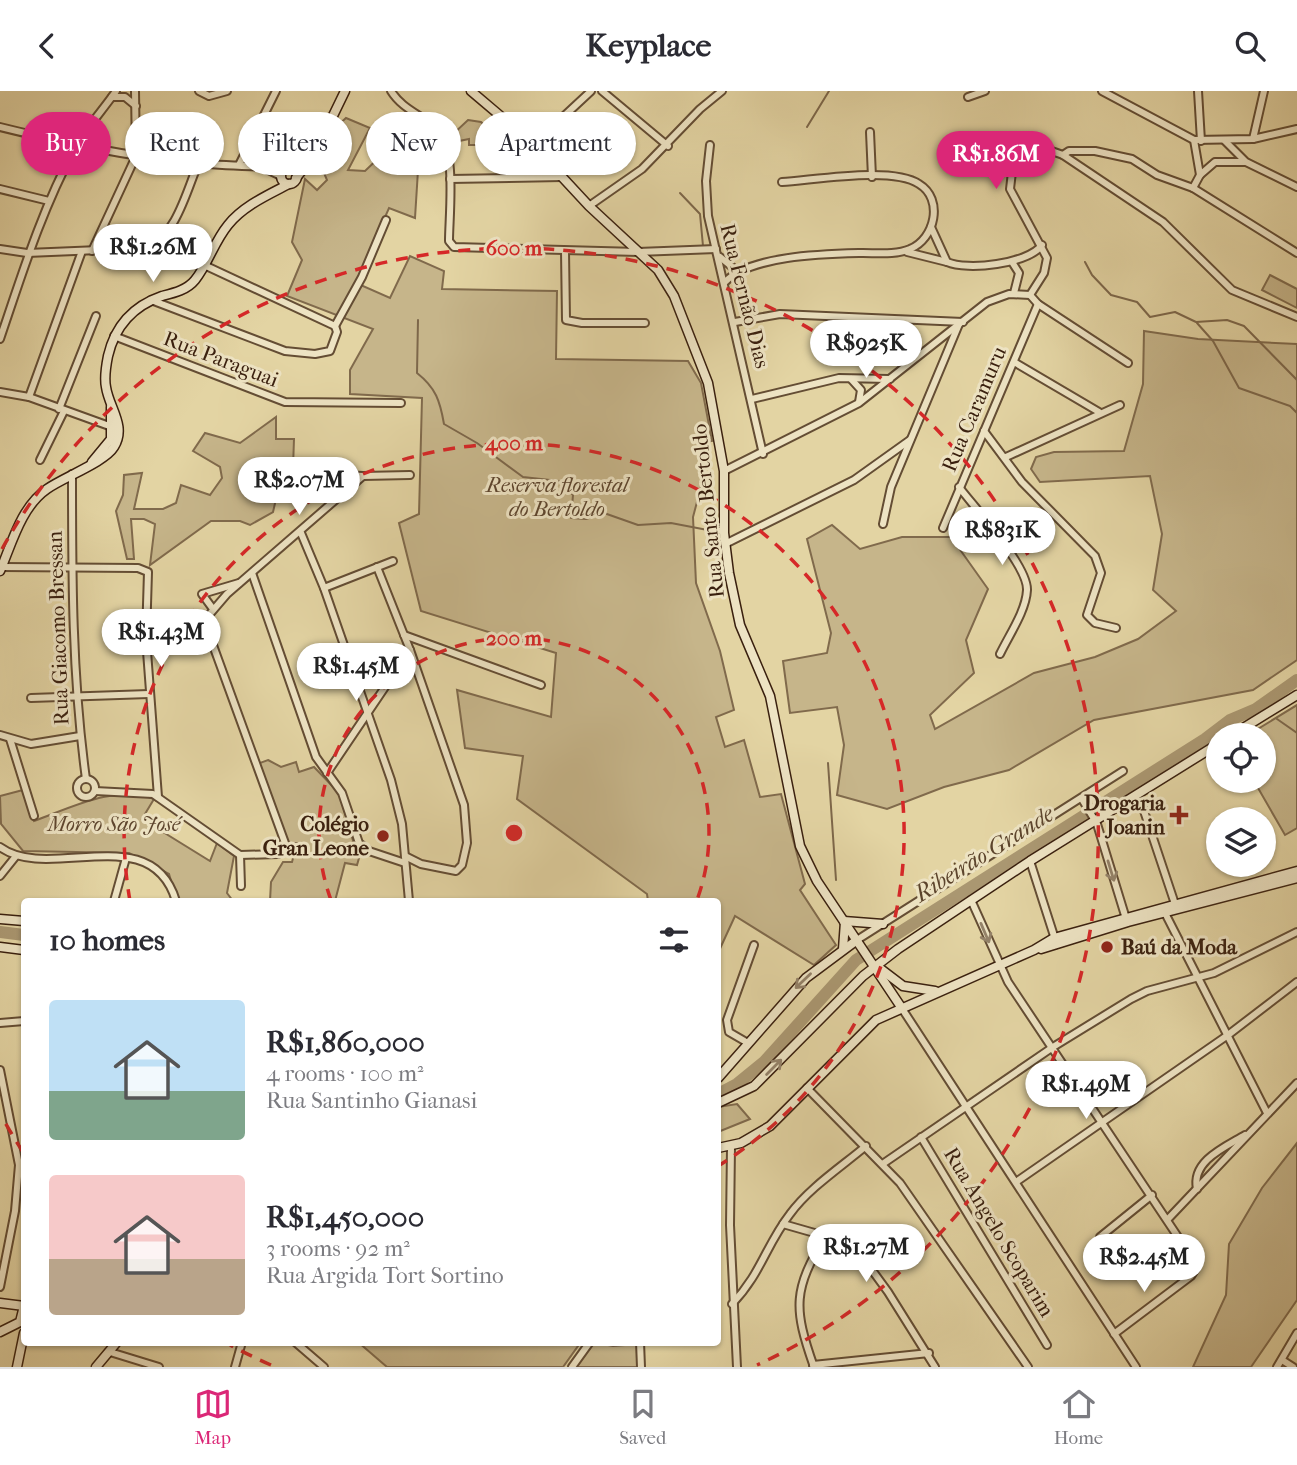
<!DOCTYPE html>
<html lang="en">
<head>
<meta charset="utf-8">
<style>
  :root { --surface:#fff; --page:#f7f7f7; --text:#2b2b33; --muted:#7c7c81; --line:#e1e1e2; --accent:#db2777 }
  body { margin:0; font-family:"IM FELL French Canon",serif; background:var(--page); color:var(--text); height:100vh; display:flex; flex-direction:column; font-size:26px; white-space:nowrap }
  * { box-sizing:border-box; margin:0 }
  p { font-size:23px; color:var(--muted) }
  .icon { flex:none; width:38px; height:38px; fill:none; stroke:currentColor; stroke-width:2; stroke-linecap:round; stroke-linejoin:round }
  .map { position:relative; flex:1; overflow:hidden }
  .side { position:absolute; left:21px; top:807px; width:700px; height:448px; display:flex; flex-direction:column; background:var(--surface); border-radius:7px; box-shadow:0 2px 5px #0004 }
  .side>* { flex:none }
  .top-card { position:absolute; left:21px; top:21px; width:700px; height:63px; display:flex; gap:14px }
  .buttons { position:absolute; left:1206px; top:632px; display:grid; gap:14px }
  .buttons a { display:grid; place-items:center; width:70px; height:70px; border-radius:50%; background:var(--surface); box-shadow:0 2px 5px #0004; font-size:35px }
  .price { position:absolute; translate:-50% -60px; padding:0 16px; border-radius:24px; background:#fff; color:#222; font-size:23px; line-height:46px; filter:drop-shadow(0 2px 4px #0008) }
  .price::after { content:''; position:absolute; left:50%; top:42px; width:21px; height:16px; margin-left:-10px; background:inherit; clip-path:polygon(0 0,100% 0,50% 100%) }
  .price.current { background:var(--accent); color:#fff }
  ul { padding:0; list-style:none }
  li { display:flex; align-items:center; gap:21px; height:175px; padding:0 28px }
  li span { display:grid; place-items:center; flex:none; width:196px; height:140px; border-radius:7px; color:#555 }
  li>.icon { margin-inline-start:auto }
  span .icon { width:84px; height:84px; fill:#fffc; stroke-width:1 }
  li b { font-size:30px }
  h2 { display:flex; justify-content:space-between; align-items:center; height:84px; padding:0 28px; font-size:30px }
  .pill { padding:0 24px; border-radius:32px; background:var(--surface); box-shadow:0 2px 5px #0004; font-size:24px; line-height:63px }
  .pill.current { background:var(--accent); color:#fff }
  header { display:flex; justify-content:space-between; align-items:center; height:91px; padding:0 28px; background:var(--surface); font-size:32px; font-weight:800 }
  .tabs { display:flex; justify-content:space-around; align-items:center; height:98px; border-top:2px solid var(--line); background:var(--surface); font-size:19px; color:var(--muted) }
  .tabs a { display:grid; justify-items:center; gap:4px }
  .tabs .current { color:var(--accent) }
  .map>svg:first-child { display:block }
  .green { fill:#c6b58a; stroke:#806a4c; stroke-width:2 }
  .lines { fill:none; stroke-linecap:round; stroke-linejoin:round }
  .stream { stroke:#7d674a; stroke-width:2 }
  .river { stroke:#aa9771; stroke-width:12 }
  .street-casing { stroke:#644d34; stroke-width:10 }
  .secondary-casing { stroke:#3a200f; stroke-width:11 }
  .street { stroke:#ede3c3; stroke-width:6 }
  .secondary { stroke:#ede3c3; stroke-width:8 }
  .oneway { stroke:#948269 }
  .ring { fill:none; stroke:#d62828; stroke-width:3.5; stroke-dasharray:12 9 }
  .poi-dot { fill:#8f2418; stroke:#ede3c3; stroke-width:2.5 }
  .labels { text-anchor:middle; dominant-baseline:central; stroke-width:6; stroke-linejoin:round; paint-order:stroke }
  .street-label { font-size:21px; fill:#3a200f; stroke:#ede3c3 }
  .park-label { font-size:21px; font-style:italic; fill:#5d452e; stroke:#ede3c3 }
  .poi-label { font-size:21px; font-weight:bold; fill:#3a200f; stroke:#ede3c3; text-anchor:end }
  .water-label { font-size:23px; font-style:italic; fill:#5c442c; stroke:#ede3c3 }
  .centre { fill:#d62828; stroke:#ede3c3; stroke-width:3.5 }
  .ring-label { font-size:21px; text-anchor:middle; font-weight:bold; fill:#d62828; stroke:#ede3c3; stroke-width:6; stroke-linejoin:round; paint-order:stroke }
</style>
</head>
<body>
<header><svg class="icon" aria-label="back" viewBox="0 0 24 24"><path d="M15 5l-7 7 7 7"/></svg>Keyplace<svg class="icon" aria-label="search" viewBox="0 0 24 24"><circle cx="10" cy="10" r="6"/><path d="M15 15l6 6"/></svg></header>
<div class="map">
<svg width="1297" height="1276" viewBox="0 0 1297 1276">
  <rect width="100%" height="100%" fill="#e3d4a3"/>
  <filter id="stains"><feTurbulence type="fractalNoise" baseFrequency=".00286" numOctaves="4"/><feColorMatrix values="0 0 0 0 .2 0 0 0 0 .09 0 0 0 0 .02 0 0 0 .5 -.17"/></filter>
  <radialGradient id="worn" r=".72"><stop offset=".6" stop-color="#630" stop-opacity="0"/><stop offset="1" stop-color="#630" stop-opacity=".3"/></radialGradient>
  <!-- green -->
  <g class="green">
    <polygon points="346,27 370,37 348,79 365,80 386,60 418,79 415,127 389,117 356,192 390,207 410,165 444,180 442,198 557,200 556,268 688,270 701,292 712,350 699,352 705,381 693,426 696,492 720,560 734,619 716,626 725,656 744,649 760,706 781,703 805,793 800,799 836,854 814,874 735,825 718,862 718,810 648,810 647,803 517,708 523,665 465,657 457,599 551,626 556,562 421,520 399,432 419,423 422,307 350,303 350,279 373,238 287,205 302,169 292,151 305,88 317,99 327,89 319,70 337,35"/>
    <polygon points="468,29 481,31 499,48 493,49 492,61 480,59 480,54 469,54 469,48 454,51 452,44"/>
    <polygon points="1270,184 1297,198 1297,217 1262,199"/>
    <polygon points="1144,240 1198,248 1297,253 1297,569 1253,599 1094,629 1009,679 944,696 887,718 837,704 844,654 837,616 790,622 783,570 827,562 831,542 807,448 832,434 860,458 902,446 951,446 988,498 966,549 974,582 930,624 935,638 1034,582 1095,566 1138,548 1176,520 1153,499 1162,443 1150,385 1040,391 1031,378 1036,366 1054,361 1124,360 1143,293"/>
    <polygon points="276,326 276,348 294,348 293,377 265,377 276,408 273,421 250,434 240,430 211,430 150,474 155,433 144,428 131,428 134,468 127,468 116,420 123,404 124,384 142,382 134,418 163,418 176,412 181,394 210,404 222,387 220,376 193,360 205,342 240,352"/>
    <polygon points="1297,614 1297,737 1285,744 1254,690 1264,690 1264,644 1248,644"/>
    <polygon points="268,669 281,676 296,671 299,681 314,676 339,702 354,753 352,761 359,767 357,774 345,772 335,810 270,810 271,791 283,771 292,771 297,752 287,752 257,673"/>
    <path d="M 23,699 L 34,730 C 70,717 115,693 154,708 L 142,728 L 210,770 L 217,752 L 234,765 L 227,802 L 233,810 L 177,810 L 169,783 L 129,762 L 23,760 L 1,733 L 0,705 Z"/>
    <polygon points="737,1013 750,1028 718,1041 718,1016"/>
    <polygon points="1297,1052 1297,1209 1251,1276 1193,1276 1226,1204 1229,1153 1262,1097"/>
    <polygon points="358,1251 574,1251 578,1255 563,1276 387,1276"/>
    <polygon points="593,1251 613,1255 637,1253 638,1276 575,1276"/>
  </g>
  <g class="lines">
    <!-- stream -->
    <g class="stream">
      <polyline points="807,36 829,0"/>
      <polyline points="680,102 700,123 703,155"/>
      <polyline points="1085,171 1092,184 1111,204 1137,211 1150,226 1175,221 1196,231 1227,229 1244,235 1297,289"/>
      <path d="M 418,229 L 417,282 C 436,297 440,310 444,333 L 477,352 L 523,386 L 559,390 L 573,404 L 571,427 L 586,428 L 604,422 L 638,434 L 671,432 L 718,441"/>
      <polyline points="1197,232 1213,250 1239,297 1290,315 1297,322"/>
      <polyline points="1262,614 1265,617"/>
      <polyline points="1277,628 1297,642"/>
      <polyline points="828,672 836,789"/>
    </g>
    <!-- river -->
    <g class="river">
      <polyline points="0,841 24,844"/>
      <polyline points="718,1003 737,993 764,971 856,869 1205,648 1230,629 1256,618 1297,589"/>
    </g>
    <defs>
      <g id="street">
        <polyline points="199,0 209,5 227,0"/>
        <path d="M 391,0 C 402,18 422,24 437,38 C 457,56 449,124 449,150 L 454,156 L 638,161 L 716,158"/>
        <polyline points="602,0 668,55"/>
        <polyline points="1102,0 1194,49 1253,48 1297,38"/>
        <polyline points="1198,0 1201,50"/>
        <polyline points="112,6 125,6 136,15"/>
        <polyline points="968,6 985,0"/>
        <path d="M 0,36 C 65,52 129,66 196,72 C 226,75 257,75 288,77"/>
        <polyline points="870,41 872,86"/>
        <polyline points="1253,48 1264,0"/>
        <polyline points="1194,49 1200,84"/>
        <polyline points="1225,50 1246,71 1297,96"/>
        <polyline points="533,54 591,0"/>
        <polyline points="710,54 706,90 708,125 763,363"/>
        <polyline points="1063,64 1069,60 1095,60 1132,68 1157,84 1193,97 1297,162"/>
        <polyline points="239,74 276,0"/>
        <polyline points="266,78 281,85"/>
        <polyline points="450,88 562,86"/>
        <polyline points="1193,97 1200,84 1215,71 1245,71"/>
        <polyline points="0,98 49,110"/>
        <polyline points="589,115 642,78 700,18 722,0"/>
        <path d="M 931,136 L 947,171 C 967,180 1028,173 1042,154"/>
        <path d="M 0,158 L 27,162 L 147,157 C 176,145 187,99 198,73"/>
        <polyline points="92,160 136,65 135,0"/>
        <polyline points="565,160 566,229 582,232 645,232"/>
        <polyline points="907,161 947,171"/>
        <polyline points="720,166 737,180"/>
        <polyline points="1012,171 1019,182 1014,202"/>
        <polyline points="204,174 335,235"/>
        <path d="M 725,191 C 751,164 826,163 863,162 C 878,162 896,164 910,158 C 935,148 944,108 919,93 C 893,75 815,89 782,91"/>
        <polyline points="1030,204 1044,182 1047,167 1010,98 1012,81 1017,73 1028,62 1043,57 1063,64 1163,131 1232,199 1297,226"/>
        <polyline points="151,209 285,260 315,263 330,260 337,241 335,235"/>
        <polyline points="735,231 780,223 963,231"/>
        <polyline points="335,235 362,186 386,129"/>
        <polyline points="114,245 285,311 401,312"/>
        <path d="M 0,248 C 22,183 42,118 75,57 C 86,37 103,19 116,0"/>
        <polyline points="1014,271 1099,321"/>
        <polyline points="851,288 861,299 859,311"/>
        <polyline points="0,301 29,306 112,336"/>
        <polyline points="29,306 82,160"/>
        <polyline points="752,308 839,287 890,288"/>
        <polyline points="59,318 96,225"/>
        <polyline points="984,340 1022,391 1095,465 1101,482 1087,524 1095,532 1116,537"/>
        <polyline points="1006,366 1120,314"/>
        <polyline points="40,369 64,320"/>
        <polyline points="724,380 859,312 987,211 1009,203 1030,204 1038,213 1128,272"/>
        <polyline points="287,381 363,385"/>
        <path d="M 72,383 C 72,486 72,586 86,688"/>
        <path d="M 959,396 C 975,417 1028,475 1027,499 C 1026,520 1009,544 1000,563"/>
        <polyline points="883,433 891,396 959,233"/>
        <polyline points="943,437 1038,213"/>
        <polyline points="301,442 324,497 391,689 402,733 409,810"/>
        <polyline points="725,453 854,389 910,349"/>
        <polyline points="2,476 138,477 148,481 146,547 158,706"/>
        <polyline points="377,476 410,559 464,714 467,752 462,774 456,780 421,773 405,765"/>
        <polyline points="252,482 316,666 342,702 359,752 369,760 405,772"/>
        <polyline points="324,497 393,470"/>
        <polyline points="213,518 202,503 239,492"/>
        <polyline points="404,544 541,594"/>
        <polyline points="31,607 149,603"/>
        <polyline points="0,644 31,653 80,645"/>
        <polyline points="10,648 34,725"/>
        <polyline points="327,682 410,559"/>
        <circle cx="86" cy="697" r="9"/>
        <polyline points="95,700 153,703 240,764 278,763"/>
        <polyline points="1082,708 1097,733 1127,831"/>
        <polyline points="1141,711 1176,816"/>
        <polyline points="285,752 210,546 209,524 227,503 363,385 410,384"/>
        <path d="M 0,756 C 49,792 151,727 176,810"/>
        <polyline points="240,764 241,795"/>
        <polyline points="1030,770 1055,848"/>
        <polyline points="0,785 16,765"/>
        <polyline points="971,809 1008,891 1194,1170 1196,1177 1191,1185 1114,1243"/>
        <polyline points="114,810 126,767"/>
        <polyline points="1164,820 1267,1022"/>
        <polyline points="857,849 1123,680"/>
        <polyline points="901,916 1136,1276"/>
        <polyline points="0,932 24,930"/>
        <polyline points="748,952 729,941 727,929 754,854"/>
        <polyline points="0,979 19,1074 15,1120 0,1196"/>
        <polyline points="807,997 900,1092 1028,1276"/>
        <polyline points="921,1046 1047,1254"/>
        <polyline points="731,1056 730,1134 737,1276"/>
        <polyline points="884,1072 1053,956 1131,908 1147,900 1214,882 1297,841"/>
        <polyline points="1016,1091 1228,944 1297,891"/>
        <path d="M 1197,1098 C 1191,1070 1225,1056 1245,1044"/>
        <polyline points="1168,1128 1297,992"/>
        <polyline points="783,1133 853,1153 888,1201 935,1276"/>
        <polyline points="1100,1146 1152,1104"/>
        <path d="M 732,1213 C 761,1183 766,1154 790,1123 C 809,1097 841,1076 866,1055"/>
        <polyline points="295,1251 324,1276"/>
        <polyline points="640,1251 641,1276"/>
        <polyline points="110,1261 159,1276"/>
        <polyline points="1282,1269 1293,1276"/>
        <polyline points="813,1274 929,1262"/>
        <polyline points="235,1276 242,1251"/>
        <polyline points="572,1276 590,1251"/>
        <path d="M 814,1276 C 793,1216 793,1199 826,1144"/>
        <polyline points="1277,1276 1297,1242"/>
      </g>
      <g id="secondary">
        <polyline points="471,0 524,45 589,115 658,179 674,205 708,292 724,380 724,442 729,482 740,534 770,605 800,755 817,790 901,916"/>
        <circle cx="289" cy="85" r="8"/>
        <polyline points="296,87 313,66 345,0"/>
        <polyline points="92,371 111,348 111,316"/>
        <path d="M 0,480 C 12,452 21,416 47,398 C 64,386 105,371 114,356 C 127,335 109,317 106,296 C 104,286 106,275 108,265 C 115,235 133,215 162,205 C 174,202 187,199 195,189 C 208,173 214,151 228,134 C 243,115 268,104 289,93"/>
        <polyline points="1232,644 1297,604"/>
        <polyline points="0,828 24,830"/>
        <polyline points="844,830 883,833"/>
        <polyline points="0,856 24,859"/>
        <polyline points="843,858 845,831"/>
        <polyline points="1041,858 1128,831 1297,787"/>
        <polyline points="878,876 903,895 935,900"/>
        <polyline points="718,987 806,887 857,849"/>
        <polyline points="718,1012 754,995 863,885 898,858 1030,770 1218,653"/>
        <polyline points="718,1057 741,1052 770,1035 876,929 1034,859 1054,847 1297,780"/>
        <polyline points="0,1212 24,1215"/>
        <polyline points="0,1241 20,1231 24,1215"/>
        <polyline points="17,1276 24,1242"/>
        <polyline points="96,1276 117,1251"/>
      </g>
    </defs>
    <!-- street casing -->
    <use href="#street" class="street-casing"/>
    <!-- secondary casing -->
    <use href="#secondary" class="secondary-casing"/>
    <!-- street -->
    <use href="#street" class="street"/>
    <!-- secondary -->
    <use href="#secondary" class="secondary"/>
  </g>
  <!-- one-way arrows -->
  <defs><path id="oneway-shaft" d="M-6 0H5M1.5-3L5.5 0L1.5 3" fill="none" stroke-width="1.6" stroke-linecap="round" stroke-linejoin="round" transform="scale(1.75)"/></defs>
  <g class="oneway">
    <use href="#oneway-shaft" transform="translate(1111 780) rotate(73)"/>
    <use href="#oneway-shaft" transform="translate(985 842) rotate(67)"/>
    <use href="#oneway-shaft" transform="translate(803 890) rotate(136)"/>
    <use href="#oneway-shaft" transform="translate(774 976) rotate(-45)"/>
  </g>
  <!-- distance rings -->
  <g class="ring">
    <path d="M331 809A195 195 0 1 1 697 809"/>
    <path d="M130 810A390 390 0 1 1 718 1075"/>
    <path d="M271 1274A585 585 0 0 1 230 1254M23 1061A585 585 0 0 1 2 1026M2 458A585 585 0 1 1 757 1274"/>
  </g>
  <!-- markers -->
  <g class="poi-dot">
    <path d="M1175.5 713.5h7v7h7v7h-7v7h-7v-7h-7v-7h7z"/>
    <circle cx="383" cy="745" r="7"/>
    <circle cx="1107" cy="856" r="7"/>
  </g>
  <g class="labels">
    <!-- street labels -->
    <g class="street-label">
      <text transform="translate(745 205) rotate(76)">Rua Fernão Dias</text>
      <text transform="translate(221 268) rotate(21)">Rua Paraguai</text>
      <text transform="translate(974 318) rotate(-67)">Rua Caramuru</text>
      <text transform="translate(708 420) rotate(-96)">Rua Santo Bertoldo</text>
      <text transform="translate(58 537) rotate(-92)">Rua Giacomo Bressan</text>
      <text transform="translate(999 1141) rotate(59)">Rua Angelo Scoparim</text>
    </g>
    <!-- park labels -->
    <g class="park-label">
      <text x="557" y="394">Reserva florestal<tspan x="557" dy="24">do Bertoldo</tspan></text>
      <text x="114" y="733">Morro São José</text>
    </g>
    <!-- poi labels -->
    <g class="poi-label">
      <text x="1165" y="712">Drogaria<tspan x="1165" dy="24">Joanin</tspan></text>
      <text x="369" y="733">Colégio<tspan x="369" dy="24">Gran Leone</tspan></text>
      <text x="1121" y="856" text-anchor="start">Baú da Moda</text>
    </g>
    <!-- water labels -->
    <g class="water-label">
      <text transform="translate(984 763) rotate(-32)">Ribeirão Grande</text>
    </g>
  </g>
  <circle cx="514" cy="742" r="10" class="centre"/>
  <g class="ring-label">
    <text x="514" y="164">600 m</text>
    <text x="514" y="359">400 m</text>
    <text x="514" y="554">200 m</text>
  </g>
  <rect width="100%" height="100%" filter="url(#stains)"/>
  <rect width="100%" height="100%" fill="url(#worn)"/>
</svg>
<div class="buttons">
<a><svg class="icon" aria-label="locate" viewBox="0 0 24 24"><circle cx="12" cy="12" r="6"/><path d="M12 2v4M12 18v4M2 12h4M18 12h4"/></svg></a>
<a><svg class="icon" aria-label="layers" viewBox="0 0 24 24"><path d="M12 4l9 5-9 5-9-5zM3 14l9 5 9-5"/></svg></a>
</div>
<b class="price current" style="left:996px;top:100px">R$1.86M</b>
<b class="price" style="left:153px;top:193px">R$1.26M</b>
<b class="price" style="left:866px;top:289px">R$925K</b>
<b class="price" style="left:299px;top:426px">R$2.07M</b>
<b class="price" style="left:1002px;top:476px">R$831K</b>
<b class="price" style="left:161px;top:578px">R$1.43M</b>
<b class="price" style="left:356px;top:612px">R$1.45M</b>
<b class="price" style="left:1086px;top:1030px">R$1.49M</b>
<b class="price" style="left:866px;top:1193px">R$1.27M</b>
<b class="price" style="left:1144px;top:1203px">R$2.45M</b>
<div class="top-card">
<a class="pill current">Buy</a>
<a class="pill">Rent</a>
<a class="pill">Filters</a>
<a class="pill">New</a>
<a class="pill">Apartment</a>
</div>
<section class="side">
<h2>10 homes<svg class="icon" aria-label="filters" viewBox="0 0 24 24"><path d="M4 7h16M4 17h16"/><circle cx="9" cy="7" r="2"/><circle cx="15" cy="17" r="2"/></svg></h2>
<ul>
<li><span style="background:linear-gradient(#bfe0f5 65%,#7fa58c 0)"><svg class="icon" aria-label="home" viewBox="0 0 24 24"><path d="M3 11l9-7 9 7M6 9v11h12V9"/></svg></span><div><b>R$1,860,000</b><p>4 rooms · 100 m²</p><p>Rua Santinho Gianasi</p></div></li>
<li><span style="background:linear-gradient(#f6c9c9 60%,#b9a48a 0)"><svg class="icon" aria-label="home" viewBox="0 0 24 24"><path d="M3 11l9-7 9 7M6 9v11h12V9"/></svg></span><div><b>R$1,450,000</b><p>3 rooms · 92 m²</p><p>Rua Argida Tort Sortino</p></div></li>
</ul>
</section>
</div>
<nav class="tabs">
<a class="current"><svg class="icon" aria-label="map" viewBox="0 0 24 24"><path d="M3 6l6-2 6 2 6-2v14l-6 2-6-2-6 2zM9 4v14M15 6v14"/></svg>Map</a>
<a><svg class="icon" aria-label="saved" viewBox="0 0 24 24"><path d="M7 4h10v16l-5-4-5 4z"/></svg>Saved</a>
<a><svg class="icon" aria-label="home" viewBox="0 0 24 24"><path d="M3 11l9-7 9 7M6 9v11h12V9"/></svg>Home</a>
</nav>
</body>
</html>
